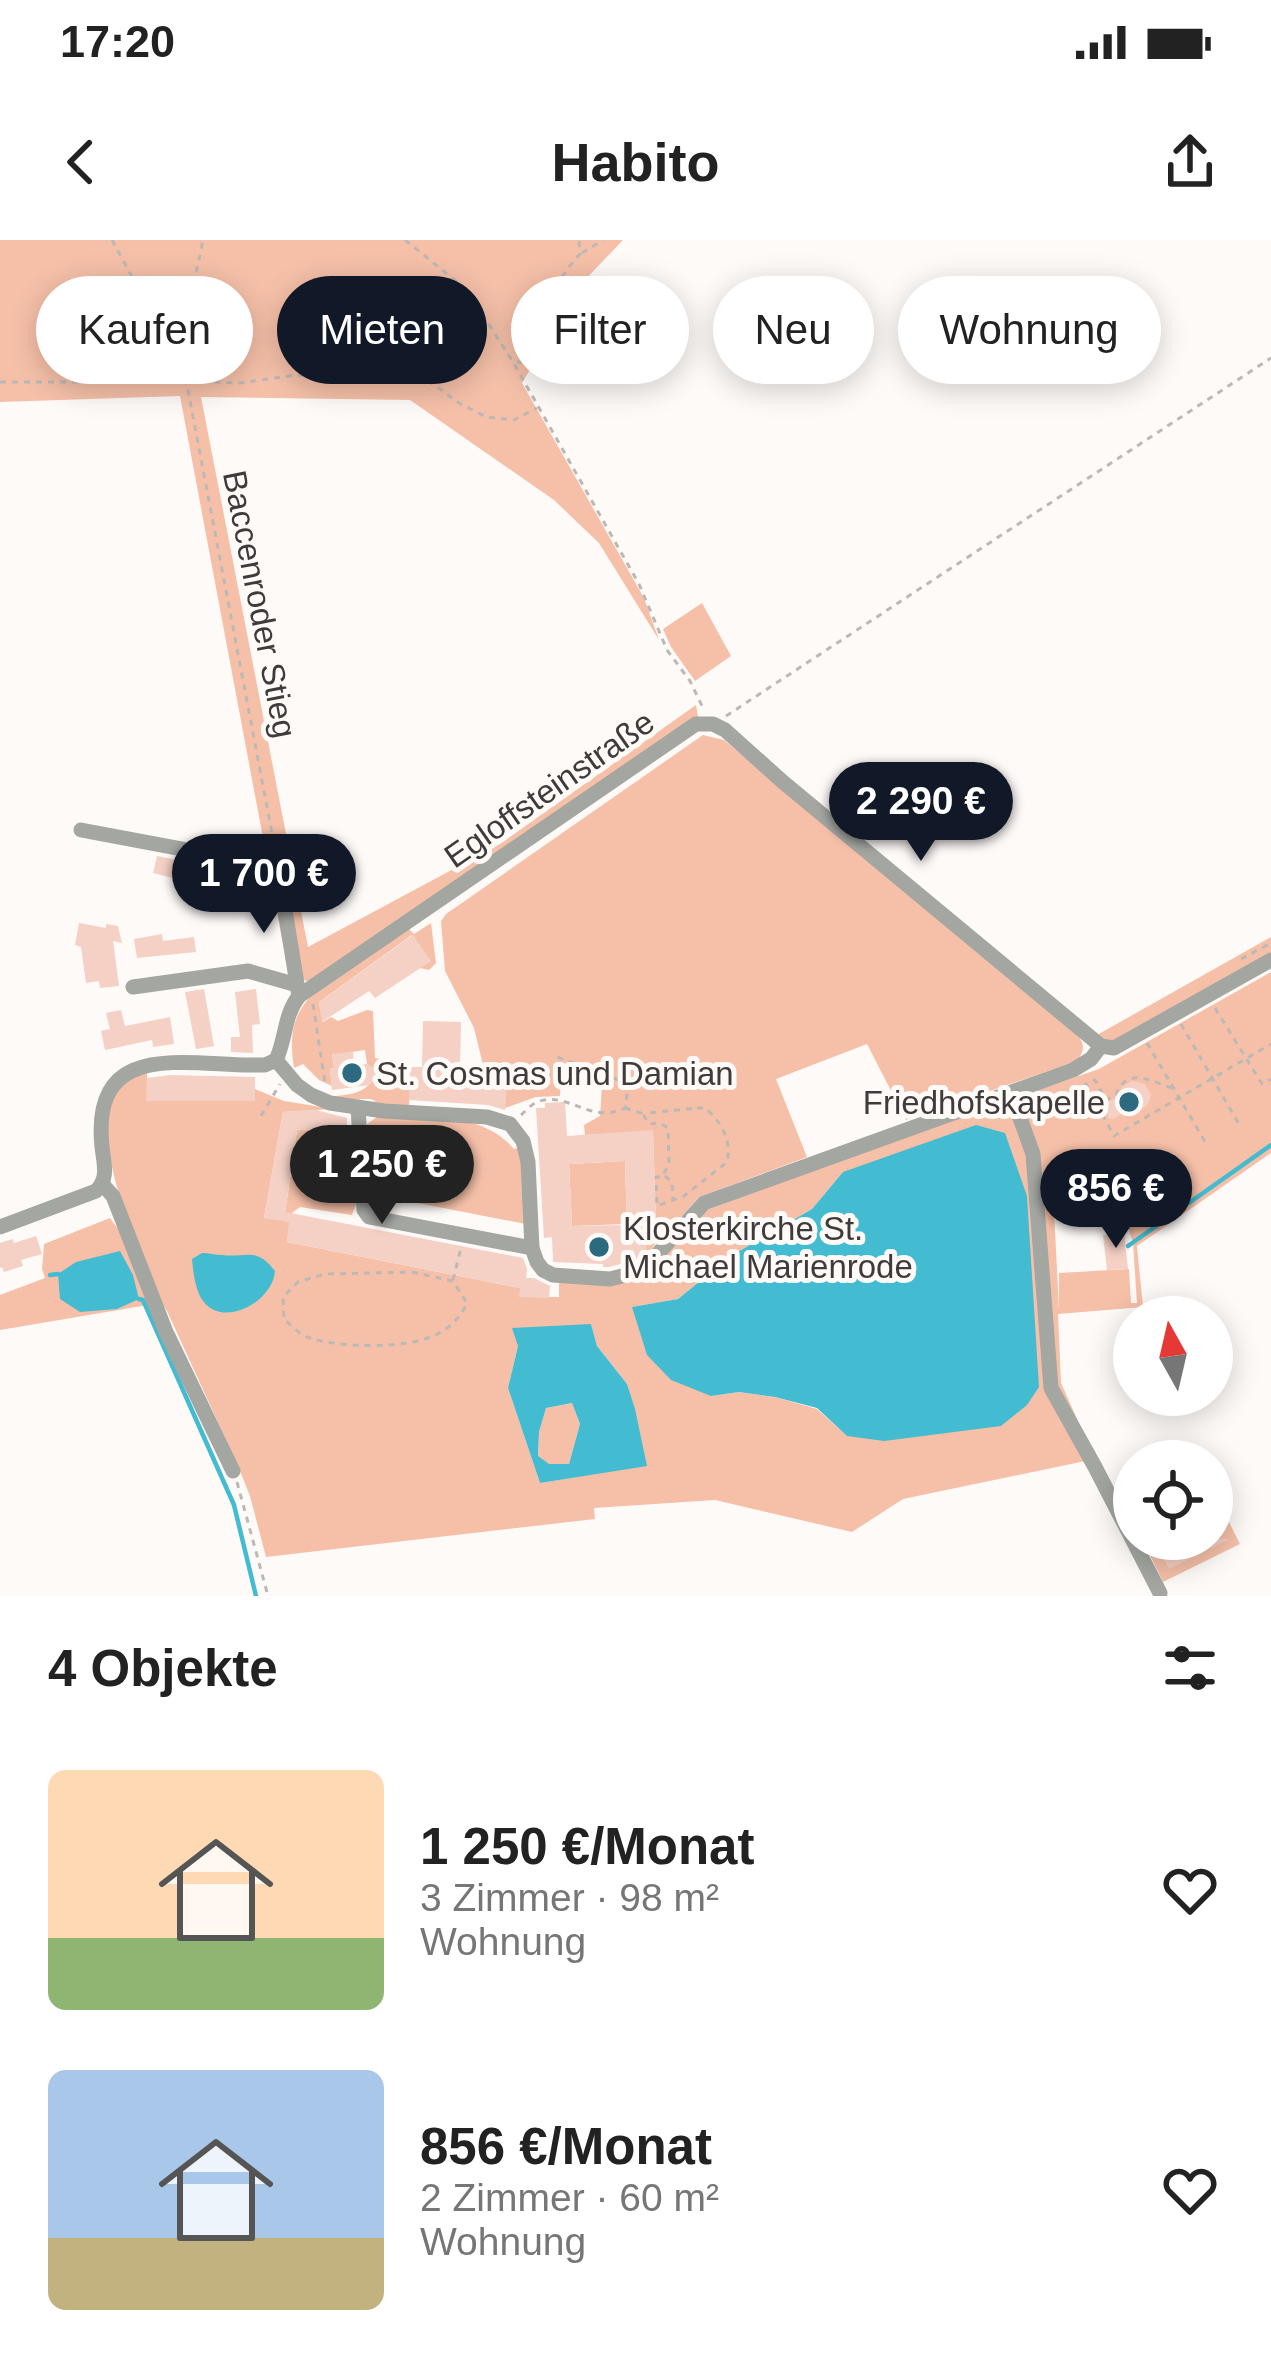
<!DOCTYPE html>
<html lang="de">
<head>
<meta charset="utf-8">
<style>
  :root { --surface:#fff; --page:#f6f6f6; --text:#222; --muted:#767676; --accent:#111827 }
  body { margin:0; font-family:Helvetica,sans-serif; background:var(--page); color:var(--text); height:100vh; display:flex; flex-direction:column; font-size:45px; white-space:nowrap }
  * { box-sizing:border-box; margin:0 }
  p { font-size:39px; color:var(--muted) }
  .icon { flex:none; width:66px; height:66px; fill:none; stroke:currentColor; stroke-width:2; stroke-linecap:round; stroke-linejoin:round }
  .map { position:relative; height:1356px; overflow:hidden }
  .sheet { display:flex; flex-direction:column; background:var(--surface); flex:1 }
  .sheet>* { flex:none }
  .top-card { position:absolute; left:36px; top:36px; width:1200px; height:108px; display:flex; gap:24px }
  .needle { width:78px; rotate:352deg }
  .tools { position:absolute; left:1113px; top:1056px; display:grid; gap:24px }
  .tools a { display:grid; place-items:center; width:120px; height:120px; border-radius:50%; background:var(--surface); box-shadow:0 6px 30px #0003; font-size:60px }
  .price { position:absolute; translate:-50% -102px; padding:0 27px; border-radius:42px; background:var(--accent); color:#fff; font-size:39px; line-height:78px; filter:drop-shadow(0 3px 6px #0008) }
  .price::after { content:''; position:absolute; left:50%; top:72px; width:36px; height:27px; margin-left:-18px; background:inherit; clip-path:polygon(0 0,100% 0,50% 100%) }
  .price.on { background:#222; color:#fff }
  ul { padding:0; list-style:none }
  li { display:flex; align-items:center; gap:36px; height:300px; padding:0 48px }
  li span { display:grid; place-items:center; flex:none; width:336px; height:240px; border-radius:18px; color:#555 }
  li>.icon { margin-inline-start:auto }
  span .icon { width:144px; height:144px; fill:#fffc; stroke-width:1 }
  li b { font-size:51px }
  h2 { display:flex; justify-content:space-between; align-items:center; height:144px; padding:0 48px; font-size:51px }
  .tag { padding:0 42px; border-radius:54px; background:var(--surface); box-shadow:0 6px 30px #0003; font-size:42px; line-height:108px }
  .tag.on { background:var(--accent); color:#fff }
  .status { display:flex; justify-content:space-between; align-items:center; height:84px; padding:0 60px; background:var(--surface); direction:ltr }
  .status svg { height:33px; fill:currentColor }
  header { display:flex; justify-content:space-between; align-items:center; height:156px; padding:0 48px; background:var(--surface); font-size:54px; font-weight:800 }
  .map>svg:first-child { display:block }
  .green { fill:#f6c0a8; fill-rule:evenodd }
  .water { fill:#43bbd0; fill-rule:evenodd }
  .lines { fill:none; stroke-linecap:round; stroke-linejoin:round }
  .stream { stroke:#43bbd0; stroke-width:4.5 }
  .building { fill:#f4d0c5; fill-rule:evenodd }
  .path { stroke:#bcb8b6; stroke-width:3; stroke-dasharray:6 6; stroke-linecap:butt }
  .minor { stroke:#a4a6a2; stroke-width:15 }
  .poi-dot { fill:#2c6a80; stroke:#fefaf8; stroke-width:4.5 }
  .labels { text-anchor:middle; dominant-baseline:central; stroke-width:10; stroke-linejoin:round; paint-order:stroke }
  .street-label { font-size:33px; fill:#3f3b3a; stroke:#fefaf8 }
  .poi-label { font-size:33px; fill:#3f3b3a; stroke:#fefaf8; text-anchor:start }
</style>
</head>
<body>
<div class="status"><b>17:20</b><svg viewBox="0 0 49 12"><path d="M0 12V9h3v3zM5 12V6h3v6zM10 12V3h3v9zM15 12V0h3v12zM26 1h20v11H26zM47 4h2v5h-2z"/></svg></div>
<header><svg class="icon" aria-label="back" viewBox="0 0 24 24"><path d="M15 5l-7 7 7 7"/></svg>Habito<svg class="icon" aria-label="share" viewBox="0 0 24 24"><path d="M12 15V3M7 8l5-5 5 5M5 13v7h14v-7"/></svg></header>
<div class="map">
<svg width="1271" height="1356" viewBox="0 0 1271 1356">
  <rect width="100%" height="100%" fill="#fefaf8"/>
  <!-- green -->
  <g class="green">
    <polygon points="0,0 623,0 581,44 522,143 644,358 659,400 599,303 554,260 410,160 201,157 308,707 500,604 696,465 698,477 314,741 306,741 288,731 180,156 0,162"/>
    <polygon points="702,363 731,416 695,441 671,407 663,389"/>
    <path d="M 703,495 L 724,500 L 1077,795 C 1086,805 1084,811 1077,821 L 906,880 L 867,804 L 776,839 L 807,917 L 699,957 L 669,990 L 664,999 L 658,1000 L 649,1013 L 646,1011 L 645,1003 L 638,992 L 649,991 L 649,987 L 656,985 L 653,891 L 585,895 L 584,885 L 600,876 L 602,845 L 561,843 L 560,856 L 536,857 L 505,868 L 506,830 L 484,829 L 474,788 L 445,731 L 441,681 L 446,674 Z"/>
    <path d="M 431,683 L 436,723 L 429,730 L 420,728 L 412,695 L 319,762 L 323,782 L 331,777 L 338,781 L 367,770 L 373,771 L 375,818 L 401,823 L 410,839 L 409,868 L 381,865 L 371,859 L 336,859 L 335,856 C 353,854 364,853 375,838 L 374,829 L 367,824 L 365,810 L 332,815 L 334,828 L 330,829 L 332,846 L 319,840 L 303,824 L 294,828 C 290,801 290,780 309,758 L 409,689 L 414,694 Z"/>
    <polygon points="1271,697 1271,713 1118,800 1108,801 1097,795"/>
    <path d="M 1271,732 L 1271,913 L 1137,1006 L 1143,1067 L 1058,1074 L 1061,1143 L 1095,1219 L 903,1259 L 852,1292 L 715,1260 L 594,1268 L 595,1279 L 266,1317 L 250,1256 L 238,1226 L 167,1071 L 160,1061 C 140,1014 81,888 122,844 C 128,838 139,834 147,830 L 147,861 L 254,861 L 255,849 L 284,861 L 334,869 L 283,872 L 264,978 L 284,980 L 297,890 L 353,887 L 358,959 L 352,975 L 300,967 L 292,973 L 287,1002 L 520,1048 L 520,1057 L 559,1057 L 559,1040 L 627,1042 L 707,970 L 876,906 L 1099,829 ZM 843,932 L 1027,1165 L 847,1196 L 817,1169 L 775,1157 L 739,1152 L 711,1156 L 633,1067 L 678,1059 L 731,1016 L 812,969 ZM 1102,957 L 1125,978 L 1133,1003 L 1137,1063 L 1131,1063 L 1129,1029 L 1059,1033 L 1059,1069 L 1054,971 ZM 591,1084 L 597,1106 L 627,1144 L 646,1225 L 540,1243 L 508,1148 L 518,1106 Z"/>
    <path d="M 377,877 C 424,879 481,870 514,909 L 522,907 L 526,984 L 366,953 L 362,892 L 367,884 Z"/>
    <polygon points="625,921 627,984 572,986 569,924"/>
    <polygon points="110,978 124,997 148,1065 0,1090 0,1055 45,1038 42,1029 44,1004"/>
    <polygon points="572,1163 580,1184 569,1224 549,1224 538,1217 539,1192 546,1168"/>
    <polygon points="1212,1248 1240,1304 1163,1342 1142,1299 1212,1299"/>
  </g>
  <!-- water -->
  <g class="water">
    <polygon points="976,885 1005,893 1027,956 1039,1147 1027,1165 1001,1186 884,1201 847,1196 817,1168 775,1157 739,1152 711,1156 671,1140 647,1115 632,1067 678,1059 731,1016 812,969 843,932"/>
    <polygon points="120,1011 133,1035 139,1059 117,1069 80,1072 60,1059 58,1034 76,1022"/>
    <path d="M 202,1013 C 209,1013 215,1015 222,1015 C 247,1018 256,1006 275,1031 C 273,1062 221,1091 201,1058 C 195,1047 193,1031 192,1019 Z"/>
    <path d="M 591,1084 L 597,1106 L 627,1144 L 635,1169 L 647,1226 L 540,1243 L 508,1148 L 518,1106 L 512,1088 ZM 572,1163 L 580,1184 L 569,1224 L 549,1224 L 538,1216 L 539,1192 L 546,1168 Z"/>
  </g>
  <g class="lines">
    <!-- stream -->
    <g class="stream">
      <polyline points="1128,1006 1271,905"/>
      <polyline points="50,1035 58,1034"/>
      <polyline points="139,1059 143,1060 234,1265 256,1356"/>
    </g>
  </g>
  <!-- building -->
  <g class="building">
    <polygon points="157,616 192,623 191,630 215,635 212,648 153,633"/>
    <polygon points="79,683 106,688 106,684 118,686 122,703 113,701 119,746 100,748 99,741 86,743 81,707 75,705"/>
    <polygon points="162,694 163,701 194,697 196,712 137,718 134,699"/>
    <polygon points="413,695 431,721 375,758 369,751 322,782 319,762"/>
    <polygon points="204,749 214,806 196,809 185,752"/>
    <polygon points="256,749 260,784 252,785 253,813 231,812 231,797 240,797 235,752"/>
    <polygon points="121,770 125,786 170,777 174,804 153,807 152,800 105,810 101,791 110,789 106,773"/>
    <polygon points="423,781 461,782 460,828 506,830 505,870 488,865 409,860 410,827 422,827"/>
    <polygon points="353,812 354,825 367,824 374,829 375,838 370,845 332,850 330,829 334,828 332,814"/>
    <polygon points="170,835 255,837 255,861 146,861 147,838"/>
    <polygon points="1132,841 1145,844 1151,855 1148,865 1138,871 1124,868 1124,873 1113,879 1109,878 1104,864 1119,856 1122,847"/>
    <path d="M 565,862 L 567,896 L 653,890 L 656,986 L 649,987 L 649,991 L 644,992 L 646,1009 L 636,1020 L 609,1027 L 603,1027 L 603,1024 L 553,1022 L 552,997 L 544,998 L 536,868 L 545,868 L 545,863 ZM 625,921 L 627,985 L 572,986 L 569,924 Z"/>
    <polygon points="316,870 347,878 347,887 297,890 285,972 523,1018 527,1029 526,1038 534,1038 550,1046 549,1058 519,1057 520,1048 287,1002 289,982 264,978 283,872"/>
    <polygon points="1124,992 1128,1029 1107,1030 1103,995"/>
    <polygon points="36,996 42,1014 21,1020 23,1026 4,1032 2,1027 0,1028 0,1003 13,999 14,1003"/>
    <polygon points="1184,1299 1229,1299 1169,1329 1160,1311"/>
  </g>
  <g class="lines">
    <!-- path -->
    <g class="path">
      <polyline points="112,0 162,92 187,145 276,614"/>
      <polyline points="405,0 466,49 513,122 639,344 667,410 690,441 703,468"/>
      <polyline points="582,13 603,0"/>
      <path d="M 517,122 L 524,122 L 533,117 C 538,98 532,81 537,63 C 557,49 563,32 580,14 L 579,0"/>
      <polyline points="185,135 198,113 203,87 194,43 203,0"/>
      <polyline points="0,142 109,142 168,133 213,142 240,143 296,135 349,138 381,131 407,133 433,144 459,163 486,177 514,180 537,168"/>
      <polyline points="726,476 1271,118"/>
      <polyline points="1241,719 1271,703"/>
      <polyline points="313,764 325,843"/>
      <polyline points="1215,768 1262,844 1271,839"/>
      <polyline points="1181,784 1240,886"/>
      <polyline points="1147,803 1207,905"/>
      <path d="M 1172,848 C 1150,841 1127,826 1116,855 L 1106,860 L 1095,840 L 1086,844 L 1114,896 L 1271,804"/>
      <polyline points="625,868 644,874"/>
      <path d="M 697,868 L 705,868 C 721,881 732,901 727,922 L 684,956 L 657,966 L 656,937 L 662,937 L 669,924 L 668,888 L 660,883 L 649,884 L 644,876 L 648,873 Z"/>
      <path d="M 521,875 C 526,871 530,865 537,862 C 567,850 591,885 625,868 L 628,848 L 624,842 L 557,817"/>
      <polyline points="261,876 280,844"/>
      <polyline points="665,936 672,942 673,959"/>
      <path d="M 412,1032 L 453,1041 L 467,1063 C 461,1077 448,1090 433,1096 C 403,1109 338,1108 307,1097 C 299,1094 291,1085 284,1079 L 283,1057 L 298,1042 L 325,1034 Z"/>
      <polyline points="453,1040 461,1008"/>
      <polyline points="237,1242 268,1356"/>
      <polyline points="1150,1305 1162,1299"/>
    </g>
    <!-- minor -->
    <g class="minor">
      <polyline points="81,590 278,627 299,756"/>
      <polyline points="133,747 248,731 297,745"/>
      <polyline points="276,820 297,845 311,855 330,863 384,871 487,877 510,884 523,901 528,922 532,1008 537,1022 543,1030 553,1035 610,1039 642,1031 704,963 1073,830 1091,819 1101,806 1114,808 1271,720"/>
      <path d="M 276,820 C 286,799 284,775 299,756 L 696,484 L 713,484 L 725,490 L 783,542 L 1101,806"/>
      <polyline points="1011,853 1033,914 1051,1148 1095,1227 1160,1353"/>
      <polyline points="358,867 364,970 369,977 532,1008"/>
      <polyline points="103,945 113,956 166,1092 233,1231"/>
      <path d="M 0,987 L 96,951 C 109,938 104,924 102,907 C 91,802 178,824 250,825 L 265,825 L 276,820"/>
    </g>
  </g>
  <!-- markers -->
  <g class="poi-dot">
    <circle cx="352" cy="833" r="12"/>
    <circle cx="1129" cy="862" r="12"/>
    <circle cx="599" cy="1007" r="12"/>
  </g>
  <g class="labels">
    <!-- street labels -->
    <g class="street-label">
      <text transform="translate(260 364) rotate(79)">Baccenroder Stieg</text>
      <text transform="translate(549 549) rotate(-35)">Egloffsteinstraße</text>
    </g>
    <!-- poi labels -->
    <g class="poi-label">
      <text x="376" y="833">St. Cosmas und Damian</text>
      <text x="1105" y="862" text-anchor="end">Friedhofskapelle</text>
      <text x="623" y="988">Klosterkirche St.<tspan x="623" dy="38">Michael Marienrode</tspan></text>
    </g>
  </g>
</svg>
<div class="tools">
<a><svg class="needle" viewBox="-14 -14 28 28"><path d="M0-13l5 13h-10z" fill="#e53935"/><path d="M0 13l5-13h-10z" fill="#767676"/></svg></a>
<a><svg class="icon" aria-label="locate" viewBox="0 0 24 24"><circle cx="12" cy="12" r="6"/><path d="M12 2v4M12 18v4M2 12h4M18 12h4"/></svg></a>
</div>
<b class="price" style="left:921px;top:624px">2 290 €</b>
<b class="price" style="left:264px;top:696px">1 700 €</b>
<b class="price on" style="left:382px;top:987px">1 250 €</b>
<b class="price" style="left:1116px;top:1011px">856 €</b>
<div class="top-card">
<a class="tag">Kaufen</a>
<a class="tag on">Mieten</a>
<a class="tag">Filter</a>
<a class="tag">Neu</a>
<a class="tag">Wohnung</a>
</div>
</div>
<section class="sheet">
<h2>4 Objekte<svg class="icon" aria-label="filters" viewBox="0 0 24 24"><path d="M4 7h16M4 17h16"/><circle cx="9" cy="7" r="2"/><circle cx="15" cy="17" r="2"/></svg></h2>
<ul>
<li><span style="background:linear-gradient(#ffd9b3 70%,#8fb573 0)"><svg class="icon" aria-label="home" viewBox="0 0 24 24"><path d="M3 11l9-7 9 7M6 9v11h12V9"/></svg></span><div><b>1 250 €/Monat</b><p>3 Zimmer · 98 m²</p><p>Wohnung</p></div><svg class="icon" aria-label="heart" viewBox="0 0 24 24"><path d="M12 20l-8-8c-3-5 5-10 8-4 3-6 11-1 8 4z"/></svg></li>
<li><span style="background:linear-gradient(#a9c7e8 70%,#c2b280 0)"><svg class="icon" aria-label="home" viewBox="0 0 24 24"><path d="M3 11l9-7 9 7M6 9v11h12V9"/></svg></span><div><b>856 €/Monat</b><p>2 Zimmer · 60 m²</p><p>Wohnung</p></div><svg class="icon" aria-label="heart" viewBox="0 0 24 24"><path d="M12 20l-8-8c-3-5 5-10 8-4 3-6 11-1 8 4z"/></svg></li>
</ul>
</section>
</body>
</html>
